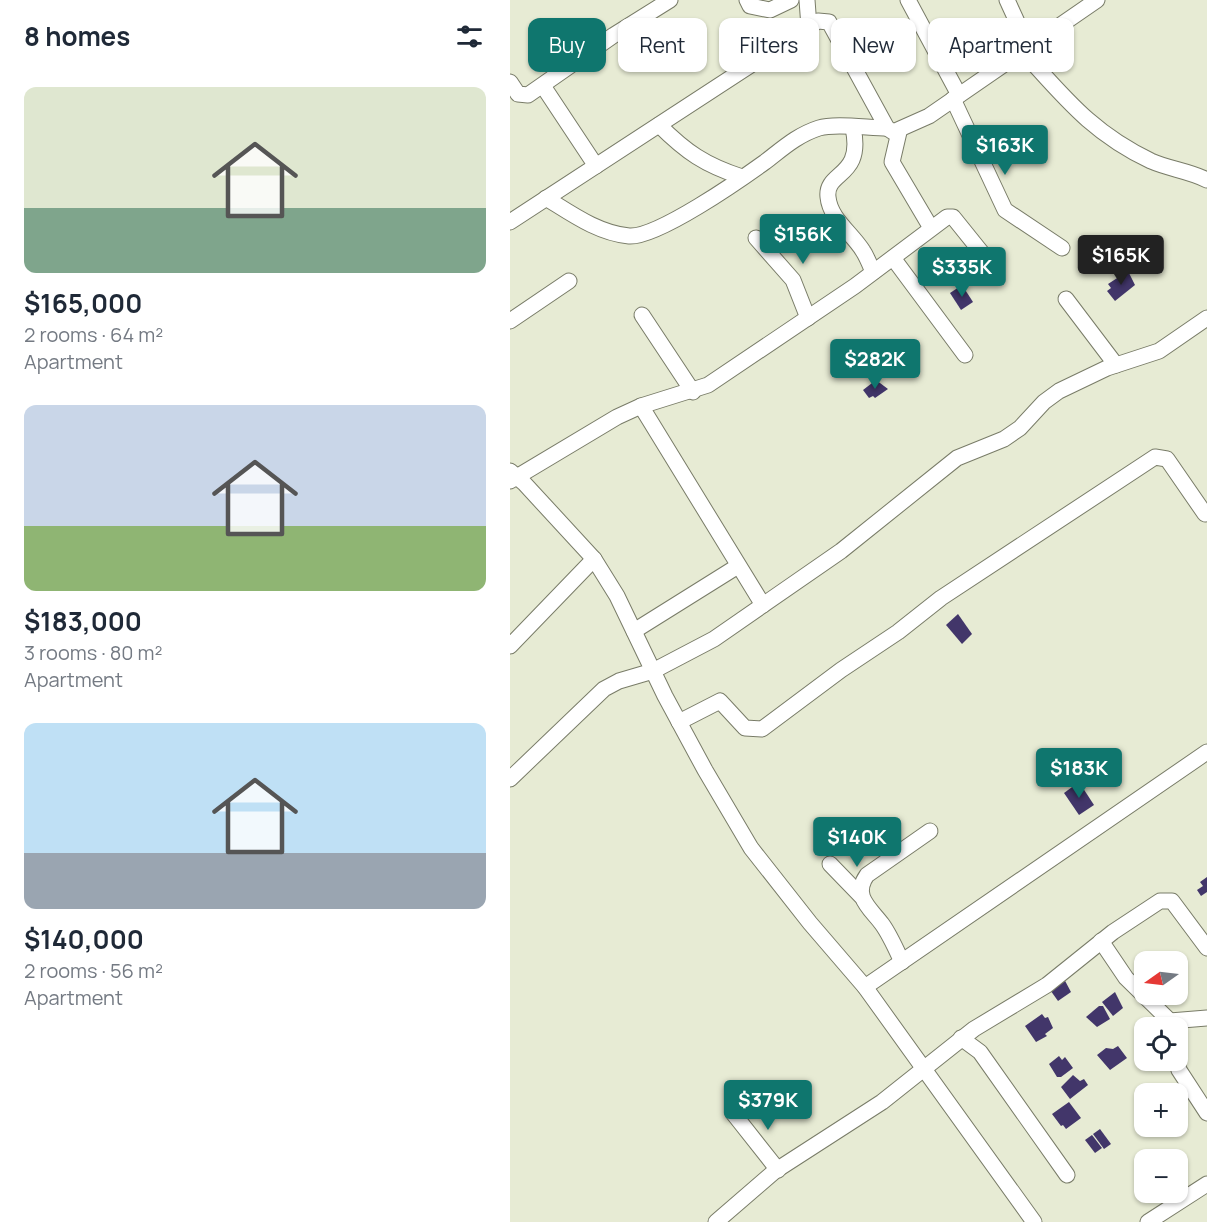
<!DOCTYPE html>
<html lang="en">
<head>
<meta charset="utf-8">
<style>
  :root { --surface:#fff; --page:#f2f2f3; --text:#1f2937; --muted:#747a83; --accent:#0f766e }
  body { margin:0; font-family:Manrope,sans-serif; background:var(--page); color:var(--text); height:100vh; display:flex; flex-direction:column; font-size:22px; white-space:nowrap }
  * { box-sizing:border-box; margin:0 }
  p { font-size:20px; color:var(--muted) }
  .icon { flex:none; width:33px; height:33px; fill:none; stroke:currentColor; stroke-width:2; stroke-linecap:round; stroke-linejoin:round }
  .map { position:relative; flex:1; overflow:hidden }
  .side { display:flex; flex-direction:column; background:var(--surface); width:510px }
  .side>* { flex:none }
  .banner { position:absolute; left:18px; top:18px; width:570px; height:54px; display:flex; gap:12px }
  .needle { width:39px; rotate:256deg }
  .buttons { position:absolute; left:624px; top:951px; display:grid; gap:12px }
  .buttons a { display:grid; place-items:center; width:54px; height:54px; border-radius:12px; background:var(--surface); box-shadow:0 2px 4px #0004; font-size:30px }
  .price { position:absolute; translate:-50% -51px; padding:0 14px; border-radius:6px; background:var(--accent); color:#fff; font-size:20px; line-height:39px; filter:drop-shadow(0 2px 3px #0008) }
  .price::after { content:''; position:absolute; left:50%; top:36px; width:18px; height:14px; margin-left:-9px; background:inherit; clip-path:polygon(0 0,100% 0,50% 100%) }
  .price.selected { background:#222; color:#fff }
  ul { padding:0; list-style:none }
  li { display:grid; align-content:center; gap:12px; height:318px; padding:0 24px }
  li span { display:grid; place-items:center; height:186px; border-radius:12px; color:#555 }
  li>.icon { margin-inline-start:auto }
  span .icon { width:108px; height:108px; fill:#fffc; stroke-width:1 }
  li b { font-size:26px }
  h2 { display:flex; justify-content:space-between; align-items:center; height:72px; padding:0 24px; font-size:26px }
  .pill { padding:0 21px; border-radius:12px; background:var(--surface); box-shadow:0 2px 4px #0004; font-size:21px; line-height:54px }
  .pill.selected { background:var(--accent); color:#fff }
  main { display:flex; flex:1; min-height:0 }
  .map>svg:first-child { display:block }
  .building { fill:#42366a }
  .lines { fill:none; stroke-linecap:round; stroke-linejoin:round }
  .minor-casing { stroke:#797c68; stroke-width:17 }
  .minor { stroke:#fff; stroke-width:15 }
</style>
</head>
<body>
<main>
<section class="side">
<h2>8 homes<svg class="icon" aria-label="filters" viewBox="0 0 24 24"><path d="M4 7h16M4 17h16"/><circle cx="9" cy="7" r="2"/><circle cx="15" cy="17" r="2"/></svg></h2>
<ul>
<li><span style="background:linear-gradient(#dfe7d0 65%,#7fa58c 0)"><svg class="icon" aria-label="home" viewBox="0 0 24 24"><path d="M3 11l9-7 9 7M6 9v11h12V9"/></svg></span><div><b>$165,000</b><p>2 rooms · 64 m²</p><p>Apartment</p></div></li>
<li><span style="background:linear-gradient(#c9d6e8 65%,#8fb573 0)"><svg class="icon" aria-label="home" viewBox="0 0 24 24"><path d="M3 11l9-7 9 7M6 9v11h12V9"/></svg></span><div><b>$183,000</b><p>3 rooms · 80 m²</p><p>Apartment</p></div></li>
<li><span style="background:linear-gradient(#bfe0f5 70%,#9aa5b1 0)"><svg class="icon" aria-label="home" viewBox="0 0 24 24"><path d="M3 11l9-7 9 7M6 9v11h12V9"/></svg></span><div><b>$140,000</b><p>2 rooms · 56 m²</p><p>Apartment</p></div></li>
</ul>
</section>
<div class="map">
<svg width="697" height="1222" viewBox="0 0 697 1222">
  <rect width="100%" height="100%" fill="#e7ebd4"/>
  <!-- building -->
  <g class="building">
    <polygon points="594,243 602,253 586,268 576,256"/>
    <polygon points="618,271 625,285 605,301 597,291 601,288 598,284"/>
    <polygon points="452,285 463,302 451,310 440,293"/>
    <polygon points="366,380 378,389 365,398 363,396 359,398 353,390"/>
    <polygon points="448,614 462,634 452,644 436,625"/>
    <polygon points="569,782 584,805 569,815 554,793"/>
    <polygon points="697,877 697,892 691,896 687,890 693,886 690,882"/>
    <polygon points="553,977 561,992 548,1001 538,987"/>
    <polygon points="605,992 613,1008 603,1016 592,1002"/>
    <polygon points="589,1006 593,1006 600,1019 587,1027 576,1017"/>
    <polygon points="532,1014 535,1018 538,1017 543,1028 535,1034 537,1036 526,1042 515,1026"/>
    <polygon points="608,1046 617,1058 600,1070 587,1055 596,1048 603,1049"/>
    <polygon points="549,1056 552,1060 555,1057 563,1068 551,1077 547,1077 539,1064"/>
    <polygon points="563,1075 570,1081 574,1079 578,1085 560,1099 551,1087"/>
    <polygon points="559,1102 571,1118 556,1129 553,1125 551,1126 542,1114"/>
    <polygon points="590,1129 601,1144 594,1149 583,1134"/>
    <polygon points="582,1135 592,1148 585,1153 575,1140"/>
  </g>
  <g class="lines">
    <defs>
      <g id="minor">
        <polyline points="237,0 240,6 260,10 281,0"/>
        <polyline points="297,0 299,27"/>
        <polyline points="398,0 449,95"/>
        <polyline points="497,0 519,48"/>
        <path d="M 513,52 C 555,98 582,133 641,161 C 659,169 680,171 697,180"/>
        <polyline points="0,82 8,94 18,95 104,35 160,0"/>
        <polyline points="33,86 86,166"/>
        <polyline points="443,99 495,210 552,248"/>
        <path d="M 149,125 C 176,152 195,165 232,177"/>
        <path d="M 343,128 C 354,178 315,171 318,197 C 320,219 342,233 353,251 C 357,257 360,265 363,272"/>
        <polyline points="389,132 382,162 421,228"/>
        <path d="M 36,198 C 62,214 88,233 119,236 C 147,238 230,180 255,162 C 272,149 287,135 309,128 C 324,123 359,128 377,128"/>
        <polyline points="0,222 308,21 319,22 377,128 383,132 419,116 587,0"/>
        <polyline points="246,238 283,280 298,318"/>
        <polyline points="383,258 455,355"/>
        <polyline points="556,299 606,365"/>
        <polyline points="132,315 183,392"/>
        <polyline points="0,321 59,281"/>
        <polyline points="131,406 253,605"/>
        <polyline points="0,471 14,483 84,559 107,596 155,696 195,770 241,848 300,923 355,987 524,1222"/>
        <polyline points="0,481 107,417 131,406 198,385 345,286 437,217 443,217 472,253"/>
        <polyline points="124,631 228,566"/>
        <polyline points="0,646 84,559"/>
        <polyline points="169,722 210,701 235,728 252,729 331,670 388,632 431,598 645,457 657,459 695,514"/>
        <polyline points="0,779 94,689 109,681 143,671 204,639 331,551 447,458 494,439 510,428 534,402 549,391 597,368 649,351 697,318"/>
        <polyline points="320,864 351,896"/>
        <polyline points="591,941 616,978 660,1021 663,1028"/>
        <path d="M 392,962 C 386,949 380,935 372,924 C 360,908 342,896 357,875 L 420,831"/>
        <polyline points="355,987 697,752"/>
        <polyline points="660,1021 697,1018"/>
        <polyline points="451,1038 470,1052 557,1175"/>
        <polyline points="666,1060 669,1070 697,1113"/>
        <polyline points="223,1113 268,1170"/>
        <polyline points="206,1222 265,1171 372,1102 464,1029 537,985 603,932 650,901 662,901 697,948"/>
        <polyline points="638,1222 697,1184"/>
      </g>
    </defs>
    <!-- minor casing -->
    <use href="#minor" class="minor-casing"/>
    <!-- minor -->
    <use href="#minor" class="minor"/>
  </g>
</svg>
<div class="buttons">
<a><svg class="needle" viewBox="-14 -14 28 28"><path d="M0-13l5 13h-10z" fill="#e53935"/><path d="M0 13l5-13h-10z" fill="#747a83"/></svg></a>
<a><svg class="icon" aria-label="locate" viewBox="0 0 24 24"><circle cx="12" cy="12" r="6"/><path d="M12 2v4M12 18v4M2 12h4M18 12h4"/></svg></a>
<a>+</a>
<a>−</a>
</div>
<b class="price" style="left:495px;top:176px">$163K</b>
<b class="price" style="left:293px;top:265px">$156K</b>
<b class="price selected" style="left:611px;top:286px">$165K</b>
<b class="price" style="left:452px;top:298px">$335K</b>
<b class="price" style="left:365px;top:390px">$282K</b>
<b class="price" style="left:569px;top:799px">$183K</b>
<b class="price" style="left:347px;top:868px">$140K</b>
<b class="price" style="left:258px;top:1131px">$379K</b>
<div class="banner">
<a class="pill selected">Buy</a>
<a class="pill">Rent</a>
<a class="pill">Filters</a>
<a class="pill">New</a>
<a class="pill">Apartment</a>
</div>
</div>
</main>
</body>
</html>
